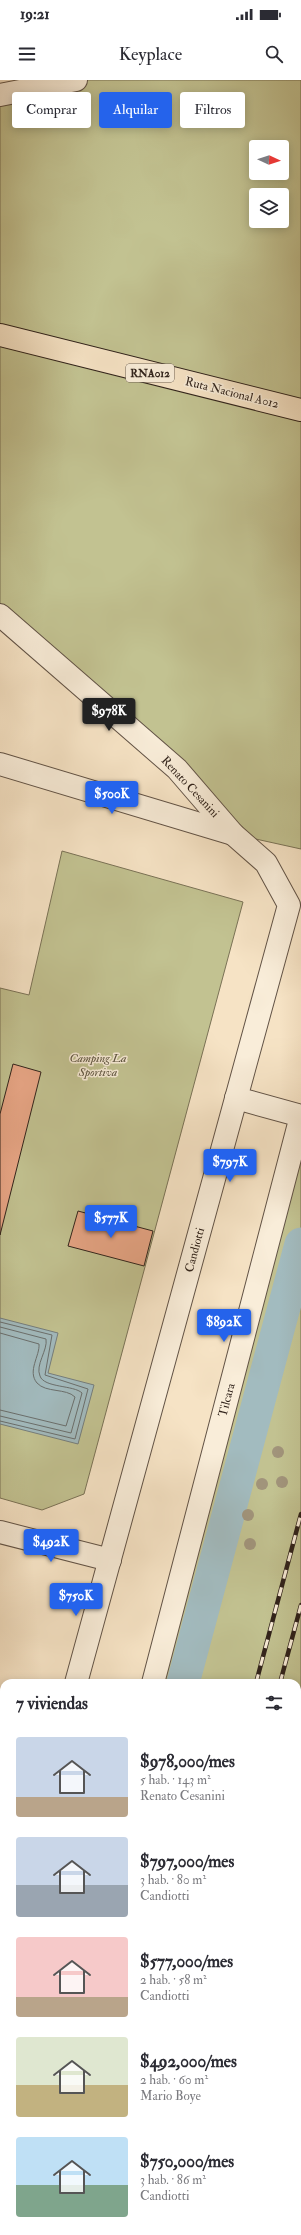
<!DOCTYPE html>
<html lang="es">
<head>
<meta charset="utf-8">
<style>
  :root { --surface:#fff; --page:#f7f7f7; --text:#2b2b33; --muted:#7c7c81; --accent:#2563eb }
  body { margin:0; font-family:"IM FELL Double Pica",serif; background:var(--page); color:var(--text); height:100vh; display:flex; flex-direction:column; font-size:15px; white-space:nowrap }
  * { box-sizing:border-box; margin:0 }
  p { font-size:13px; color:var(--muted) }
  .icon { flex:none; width:22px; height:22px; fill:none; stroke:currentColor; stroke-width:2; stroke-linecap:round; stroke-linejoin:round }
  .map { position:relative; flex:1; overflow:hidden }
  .side { position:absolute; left:0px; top:1599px; width:301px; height:556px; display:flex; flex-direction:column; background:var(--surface); border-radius:12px 12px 0 0; box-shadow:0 2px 10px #0003 }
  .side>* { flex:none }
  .top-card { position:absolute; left:12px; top:12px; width:277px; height:36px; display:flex; gap:8px }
  .needle { width:26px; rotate:93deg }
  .tools { position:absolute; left:249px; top:60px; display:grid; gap:8px }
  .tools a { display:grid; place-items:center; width:40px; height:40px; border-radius:4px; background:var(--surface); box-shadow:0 2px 10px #0003; font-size:20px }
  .price { position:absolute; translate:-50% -34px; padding:0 9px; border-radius:4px; background:var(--accent); color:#fff; font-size:13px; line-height:26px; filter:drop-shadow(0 1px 2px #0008) }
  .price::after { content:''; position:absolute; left:50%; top:24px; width:12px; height:9px; margin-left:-6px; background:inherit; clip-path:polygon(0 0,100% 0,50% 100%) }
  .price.selected { background:#222; color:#fff }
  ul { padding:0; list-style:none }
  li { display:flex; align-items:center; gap:12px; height:100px; padding:0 16px }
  li span { display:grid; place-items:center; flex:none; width:112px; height:80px; border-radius:4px; color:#555 }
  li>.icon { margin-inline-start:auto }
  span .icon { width:48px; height:48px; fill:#fffc; stroke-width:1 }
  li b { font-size:17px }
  h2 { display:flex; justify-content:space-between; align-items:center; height:48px; padding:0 16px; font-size:17px }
  .chip { padding:0 14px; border-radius:4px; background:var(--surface); box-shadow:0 2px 10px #0003; font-size:14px; line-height:36px }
  .chip.selected { background:var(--accent); color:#fff }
  .status { display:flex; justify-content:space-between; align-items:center; height:28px; padding:0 20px; background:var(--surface); direction:ltr }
  .status svg { height:11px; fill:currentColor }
  header { display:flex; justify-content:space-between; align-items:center; height:52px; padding:0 16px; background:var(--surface); font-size:18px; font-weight:600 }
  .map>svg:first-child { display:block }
  .green { fill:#c2c291; stroke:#7a7256; fill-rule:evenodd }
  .water { fill:#a2bbbf; stroke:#757e7d }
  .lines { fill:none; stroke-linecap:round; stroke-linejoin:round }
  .shore { stroke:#6a6f6d; stroke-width:1 }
  .stream { stroke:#757e7d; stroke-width:9 }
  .canal { stroke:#a2bbbf; stroke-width:33 }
  .building { fill:#e7a585; stroke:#31231b }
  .service-casing { stroke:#625346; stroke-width:15 }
  .minor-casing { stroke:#625346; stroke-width:24 }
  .secondary-casing { stroke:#31231b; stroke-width:24 }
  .trunk-casing { stroke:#31231b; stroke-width:24 }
  .service { stroke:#f9edd9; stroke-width:13 }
  .minor { stroke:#f9edd9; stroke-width:22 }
  .secondary { stroke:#f9edd9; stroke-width:22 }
  .trunk { stroke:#f6e3c5; stroke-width:22 }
  .rail-casing { stroke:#31231b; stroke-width:4.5 }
  .rail { stroke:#f9edd9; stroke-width:3; stroke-dasharray:9; stroke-linecap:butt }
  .tree { fill:#a1947b }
  .labels { text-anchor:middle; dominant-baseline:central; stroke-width:3; stroke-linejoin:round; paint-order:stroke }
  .shield { fill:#f9edd9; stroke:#6d6054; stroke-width:1 }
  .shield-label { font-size:11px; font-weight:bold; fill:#31231b }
  .street-label { font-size:12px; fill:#31231b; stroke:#f9edd9 }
  .park-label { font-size:12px; font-style:italic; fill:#5c533e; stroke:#f9edd9 }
</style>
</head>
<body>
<div class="status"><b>19:21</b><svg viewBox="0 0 49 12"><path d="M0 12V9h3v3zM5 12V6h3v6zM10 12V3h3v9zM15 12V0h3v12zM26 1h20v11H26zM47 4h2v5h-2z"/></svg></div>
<header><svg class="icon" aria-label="menu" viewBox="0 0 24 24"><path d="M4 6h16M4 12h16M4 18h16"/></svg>Keyplace<svg class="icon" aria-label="search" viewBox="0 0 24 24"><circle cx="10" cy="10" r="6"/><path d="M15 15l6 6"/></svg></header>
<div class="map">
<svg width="301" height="2155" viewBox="0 0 301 2155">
  <rect width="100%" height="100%" fill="#f6e3c5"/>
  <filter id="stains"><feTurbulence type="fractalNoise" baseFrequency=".005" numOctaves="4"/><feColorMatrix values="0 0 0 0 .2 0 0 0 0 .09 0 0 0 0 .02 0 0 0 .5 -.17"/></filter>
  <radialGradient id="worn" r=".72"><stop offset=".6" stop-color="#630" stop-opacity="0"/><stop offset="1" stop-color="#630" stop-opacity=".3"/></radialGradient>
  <!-- green -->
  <g class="green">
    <path d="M 76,0 L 301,0 L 301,769 L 233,754 L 0,535 L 0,15 ZM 256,67 L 282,67 L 282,93 L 256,93 ZM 256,115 L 282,115 L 282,141 L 256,141 Z"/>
    <polygon points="62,771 243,822 84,1414 42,1430 0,1418 0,908 29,915"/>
    <polygon points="301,1036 301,1904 297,1919 297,1603 153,1603"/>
    <polygon points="0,2058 4,2059 4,2151 236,2151 235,2155 0,2155"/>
  </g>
  <!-- water -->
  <polygon class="water" points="0,1238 58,1253 48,1293 94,1305 78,1364 0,1344"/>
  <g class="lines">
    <!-- shore -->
    <g class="shore">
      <polyline points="0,1242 52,1255 45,1295 88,1309 75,1359 0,1341"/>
      <path d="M 0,1247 L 46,1259 C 48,1270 35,1285 40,1296 C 44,1308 74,1305 82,1313 L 71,1353 L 0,1336"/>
      <path d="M 0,1253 L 39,1264 C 40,1276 27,1291 37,1303 C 46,1313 66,1308 75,1317 L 66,1346 L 0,1330"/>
    </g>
    <!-- stream -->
    <g class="stream">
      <polyline points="297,2081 301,2065"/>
      <polyline points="278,2155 279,2151"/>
    </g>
    <!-- canal -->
    <g class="canal">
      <polyline points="183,1603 301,1164"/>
      <polyline points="297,1786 301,1771"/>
      <polyline points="34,2155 35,2151"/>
      <polyline points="199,2155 200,2151"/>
    </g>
  </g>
  <!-- building -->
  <g class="building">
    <polygon points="13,984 41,992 0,1155 0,1034"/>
    <polygon points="78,1131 153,1151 144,1186 68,1166"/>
  </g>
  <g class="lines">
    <defs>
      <polyline id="service" points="0,2058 4,2059"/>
      <g id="minor">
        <polyline points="0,15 76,0"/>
        <polyline points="0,535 177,689 233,754 266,783 289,825 76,1603"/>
        <polyline points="0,684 233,754"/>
        <polyline points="236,1018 301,1036"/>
        <polyline points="0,1452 110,1480"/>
        <polyline points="153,1603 301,1036"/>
        <polyline points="0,1880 4,1866"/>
        <polyline points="9,2155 10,2151"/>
        <polyline points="297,2155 301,2141"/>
      </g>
      <g id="secondary">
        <polyline points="297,1919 301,1904"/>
        <polyline points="235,2155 236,2151"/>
      </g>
      <polyline id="trunk" points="0,255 301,330"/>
    </defs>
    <!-- service casing -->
    <use href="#service" class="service-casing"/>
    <!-- minor casing -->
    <use href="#minor" class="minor-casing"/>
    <!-- secondary casing -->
    <use href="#secondary" class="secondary-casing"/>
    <!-- trunk casing -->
    <use href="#trunk" class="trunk-casing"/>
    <!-- service -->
    <use href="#service" class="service"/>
    <!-- minor -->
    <use href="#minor" class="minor"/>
    <!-- secondary -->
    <use href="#secondary" class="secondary"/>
    <!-- trunk -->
    <use href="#trunk" class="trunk"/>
    <defs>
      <g id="rail">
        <polyline points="256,1603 301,1434"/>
        <polyline points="280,1603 301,1525"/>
        <polyline points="108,2155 110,2151"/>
        <polyline points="133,2155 134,2151"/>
      </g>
    </defs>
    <!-- rail casing -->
    <use href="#rail" class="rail-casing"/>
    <!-- rail -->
    <use href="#rail" class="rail"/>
  </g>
  <!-- trees -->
  <g class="tree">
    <circle cx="278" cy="1372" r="6"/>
    <circle cx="282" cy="1402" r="6"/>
    <circle cx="262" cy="1404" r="6"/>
    <circle cx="248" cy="1435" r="6"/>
    <circle cx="250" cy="1464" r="6"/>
  </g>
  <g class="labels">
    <!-- shield labels -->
    <rect class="shield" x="126" y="284" width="48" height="18" rx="3"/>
    <g class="shield-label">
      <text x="150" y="293">RNA012</text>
    </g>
    <!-- street labels -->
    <g class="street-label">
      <text transform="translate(232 313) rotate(14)">Ruta Nacional A012</text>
      <text transform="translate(190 707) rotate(47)">Renato Cesanini</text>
      <text transform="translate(195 1170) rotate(-75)">Candiotti</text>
      <text transform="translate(227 1320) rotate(-75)">Tilcara</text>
    </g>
    <!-- park labels -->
    <g class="park-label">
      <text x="98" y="978">Camping La<tspan x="98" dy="14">Sportiva</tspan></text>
    </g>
  </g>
  <rect width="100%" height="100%" filter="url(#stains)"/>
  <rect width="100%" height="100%" fill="url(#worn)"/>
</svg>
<div class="tools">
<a><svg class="needle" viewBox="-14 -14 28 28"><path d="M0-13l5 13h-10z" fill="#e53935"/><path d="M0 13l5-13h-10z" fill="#7c7c81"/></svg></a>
<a><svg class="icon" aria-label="layers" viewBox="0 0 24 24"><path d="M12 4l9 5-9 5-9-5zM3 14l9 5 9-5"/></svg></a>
</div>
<b class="price selected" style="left:109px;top:652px">$978K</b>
<b class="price" style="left:112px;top:735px">$500K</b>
<b class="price" style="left:230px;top:1103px">$797K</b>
<b class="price" style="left:111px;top:1159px">$577K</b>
<b class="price" style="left:224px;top:1263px">$892K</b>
<b class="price" style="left:51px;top:1483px">$492K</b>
<b class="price" style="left:76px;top:1537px">$750K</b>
<div class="top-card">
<a class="chip">Comprar</a>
<a class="chip selected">Alquilar</a>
<a class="chip">Filtros</a>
</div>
<section class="side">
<h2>7 viviendas<svg class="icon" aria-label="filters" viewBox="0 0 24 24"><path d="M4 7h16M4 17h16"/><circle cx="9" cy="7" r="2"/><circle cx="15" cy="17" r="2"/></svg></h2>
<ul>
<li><span style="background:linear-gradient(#c9d6e8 75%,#b9a48a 0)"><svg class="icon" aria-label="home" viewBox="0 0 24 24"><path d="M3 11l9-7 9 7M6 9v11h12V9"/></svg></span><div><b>$978,000/mes</b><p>5 hab. · 143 m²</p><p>Renato Cesanini</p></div></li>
<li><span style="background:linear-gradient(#c9d6e8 60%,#9aa5b1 0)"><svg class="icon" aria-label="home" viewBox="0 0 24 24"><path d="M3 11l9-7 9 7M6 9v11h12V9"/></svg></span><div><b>$797,000/mes</b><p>3 hab. · 80 m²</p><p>Candiotti</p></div></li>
<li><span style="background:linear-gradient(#f6c9c9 75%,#b9a48a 0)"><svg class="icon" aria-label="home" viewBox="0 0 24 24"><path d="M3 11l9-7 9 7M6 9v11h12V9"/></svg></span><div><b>$577,000/mes</b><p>2 hab. · 58 m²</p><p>Candiotti</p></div></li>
<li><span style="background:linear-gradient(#dfe7d0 60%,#c2b280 0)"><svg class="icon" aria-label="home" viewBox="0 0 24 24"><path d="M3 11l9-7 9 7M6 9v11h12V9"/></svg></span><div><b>$492,000/mes</b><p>2 hab. · 60 m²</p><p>Mario Boye</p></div></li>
<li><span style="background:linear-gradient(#bfe0f5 60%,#7fa58c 0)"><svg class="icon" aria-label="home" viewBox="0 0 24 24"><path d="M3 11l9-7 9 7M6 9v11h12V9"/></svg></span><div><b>$750,000/mes</b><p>3 hab. · 86 m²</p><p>Candiotti</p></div></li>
</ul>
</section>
</div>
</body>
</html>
